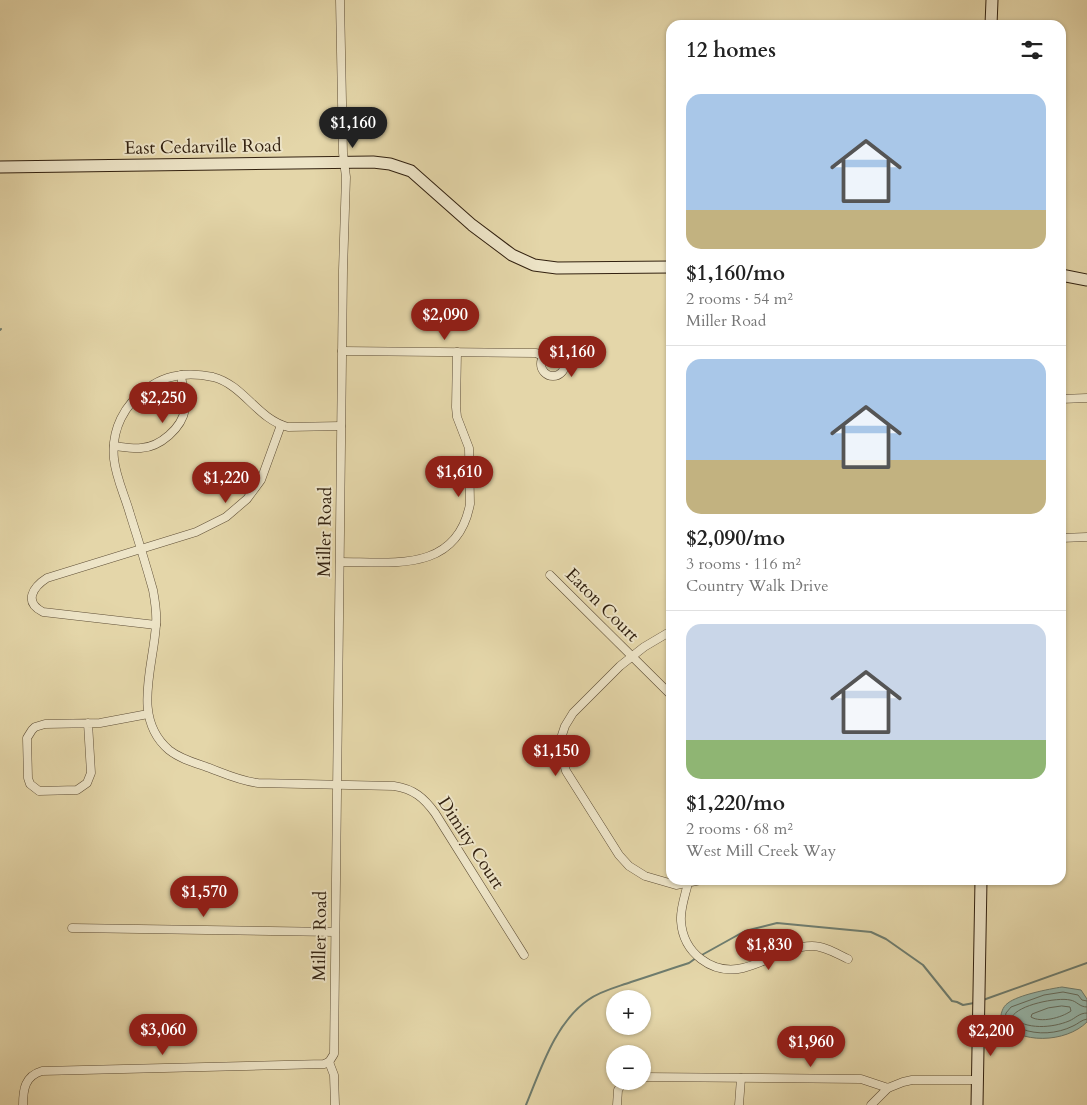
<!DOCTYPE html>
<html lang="en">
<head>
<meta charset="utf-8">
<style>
  :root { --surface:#fff; --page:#f6f6f6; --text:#222; --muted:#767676; --line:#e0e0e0; --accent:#8f2418 }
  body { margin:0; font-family:Cardo,serif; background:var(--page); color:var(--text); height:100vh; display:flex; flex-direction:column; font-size:19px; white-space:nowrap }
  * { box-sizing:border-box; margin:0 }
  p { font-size:16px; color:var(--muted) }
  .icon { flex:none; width:28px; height:28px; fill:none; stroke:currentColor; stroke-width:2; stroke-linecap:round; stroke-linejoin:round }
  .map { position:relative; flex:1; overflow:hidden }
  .side { position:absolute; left:666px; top:20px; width:400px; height:865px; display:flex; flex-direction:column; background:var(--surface); border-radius:15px; box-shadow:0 1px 4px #0004 }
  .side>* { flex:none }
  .tools { position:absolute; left:606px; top:990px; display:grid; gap:10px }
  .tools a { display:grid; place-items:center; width:45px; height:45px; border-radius:50%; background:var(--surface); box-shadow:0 1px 4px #0004; font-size:25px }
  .price { position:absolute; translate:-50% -42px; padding:0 11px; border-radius:18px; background:var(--accent); color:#fff; font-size:16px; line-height:32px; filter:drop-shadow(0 1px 2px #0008) }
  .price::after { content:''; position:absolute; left:50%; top:30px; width:15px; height:11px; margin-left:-8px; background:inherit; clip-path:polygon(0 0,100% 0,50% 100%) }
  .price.current { background:#222; color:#fff }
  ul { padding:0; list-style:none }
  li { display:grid; align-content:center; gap:10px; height:265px; padding:0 20px }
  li+li { border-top:1px solid var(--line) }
  li span { display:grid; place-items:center; height:155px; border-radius:15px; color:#555 }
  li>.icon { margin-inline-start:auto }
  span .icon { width:90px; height:90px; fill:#fffc; stroke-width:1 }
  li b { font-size:21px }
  h2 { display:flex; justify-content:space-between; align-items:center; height:60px; padding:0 20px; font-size:21px }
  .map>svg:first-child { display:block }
  .water { fill:#96b8ad; stroke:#6e7c6e }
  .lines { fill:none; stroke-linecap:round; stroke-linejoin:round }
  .shore { stroke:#646c5e; stroke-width:1 }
  .stream { stroke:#6e7c6e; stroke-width:2 }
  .street-casing { stroke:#5e4e36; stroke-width:9 }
  .secondary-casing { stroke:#322110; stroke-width:13 }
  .street { stroke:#ede4c7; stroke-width:8 }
  .secondary { stroke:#ede4c7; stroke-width:11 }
  .labels { text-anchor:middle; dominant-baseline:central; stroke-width:4; stroke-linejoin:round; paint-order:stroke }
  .street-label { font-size:18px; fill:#322110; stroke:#ede4c7 }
</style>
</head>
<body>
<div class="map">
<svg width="1087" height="1105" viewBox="0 0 1087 1105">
  <rect width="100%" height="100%" fill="#e4d6a9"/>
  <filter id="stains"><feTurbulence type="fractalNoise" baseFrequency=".004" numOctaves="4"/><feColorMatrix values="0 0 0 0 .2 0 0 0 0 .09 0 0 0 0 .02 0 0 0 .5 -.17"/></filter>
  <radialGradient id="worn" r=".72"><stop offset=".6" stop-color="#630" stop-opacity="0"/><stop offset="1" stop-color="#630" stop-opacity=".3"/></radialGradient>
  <!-- water -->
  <path class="water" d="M 1062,987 L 1081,990 L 1087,999 L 1087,1022 C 1066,1043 1019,1045 1000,1021 C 1001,1014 1002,1007 1008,1003 C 1018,995 1049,989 1062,987 Z"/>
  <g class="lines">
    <!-- shore -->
    <g class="shore">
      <path d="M 1087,1001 L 1082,1000 L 1078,995 L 1063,992 L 1044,995 L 1011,1007 L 1006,1013 L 1005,1018 C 1009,1025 1015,1026 1022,1029 C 1037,1035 1057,1034 1073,1026 C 1078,1024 1081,1020 1087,1019"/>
      <path d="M 1062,1006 L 1070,1007 L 1071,1011 C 1061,1018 1041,1023 1031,1017 L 1032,1014 L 1048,1008 Z"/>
      <path d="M 1087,1007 C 1079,1007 1077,1001 1070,1000 C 1057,997 1018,1005 1012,1017 C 1026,1030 1052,1028 1069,1021 C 1076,1018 1079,1013 1087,1013"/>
    </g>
    <!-- stream -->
    <g class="stream">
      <polyline points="0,330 1,329"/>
      <polyline points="700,956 745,931 777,923 871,932 886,939 923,965 952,1001 957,1002 963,1005 974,1003"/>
      <polyline points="983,1000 1087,963"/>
      <path d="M 526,1105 C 541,1069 555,1023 588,1000 C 600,991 617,987 631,982 C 650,976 670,969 689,963 L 696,958"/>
    </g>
    <defs>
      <g id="street">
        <polyline points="342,351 536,353 543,356"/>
        <circle cx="553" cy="364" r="12"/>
        <polyline points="1061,399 1087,398"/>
        <path d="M 341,426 L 288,427 C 257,419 244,385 213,377 C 190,372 167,374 148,388 C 124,404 111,430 114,459 C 116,478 125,496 130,514 C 138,539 146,565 153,590 C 155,601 157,613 156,624 C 154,666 131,718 169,750 C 179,758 192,762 204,766 C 221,772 239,781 258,783 L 394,786 C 414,789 424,798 435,813 L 524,955"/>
        <path d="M 114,446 C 123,447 132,449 141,448 C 160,447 182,428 185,409 C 187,399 182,386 181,375"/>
        <polyline points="1061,538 1087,537"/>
        <path d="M 340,562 C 393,562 457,573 470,504 L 469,448 L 457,417 L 456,407 L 457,352"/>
        <polyline points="550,575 671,695"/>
        <path d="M 156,625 L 43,612 C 23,602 33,587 47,578 L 196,532 L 226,517 L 247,499 L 261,480 L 281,425"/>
        <polyline points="671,631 644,647 620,666 573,713 565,726 562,735 561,753 566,771 619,855 629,866 645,876 676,885 701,880"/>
        <polyline points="88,723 91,773 87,783 77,790 39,791 30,784 28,778 27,738 32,730 35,727 45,724 100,723 148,714"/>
        <path d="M 688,883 C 685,896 680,909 681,921 C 683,953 712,975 743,968 C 766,963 787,946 812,946 C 825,946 837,954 848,959"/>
        <polyline points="72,928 335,932"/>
        <polyline points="329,1062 334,1054 343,270 346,177 343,153 340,0"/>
        <polyline points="329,1062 334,1075 335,1105"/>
        <polyline points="642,1077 861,1079 888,1088 903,1082 912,1080 977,1080"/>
        <path d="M 23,1105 C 23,1089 25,1076 42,1071 L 324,1064 L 329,1062"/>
        <polyline points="617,1105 618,1090 624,1081"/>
        <polyline points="739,1105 741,1078"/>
        <polyline points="871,1105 888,1088"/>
      </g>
      <g id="secondary">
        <polyline points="991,25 992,0"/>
        <polyline points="0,167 373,162 390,164 411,171 472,225 512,255 534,265 557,268 671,267"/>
        <polyline points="1061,275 1087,280"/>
        <polyline points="977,1105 981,880"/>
      </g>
    </defs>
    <!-- street casing -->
    <use href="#street" class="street-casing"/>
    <!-- secondary casing -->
    <use href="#secondary" class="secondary-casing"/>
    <!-- street -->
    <use href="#street" class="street"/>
    <!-- secondary -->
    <use href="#secondary" class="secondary"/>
  </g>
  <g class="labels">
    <!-- street labels -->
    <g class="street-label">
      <text transform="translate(203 147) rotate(-1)">East Cedarville Road</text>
      <text transform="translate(325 532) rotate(-89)">Miller Road</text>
      <text transform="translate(602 605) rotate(45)">Eaton Court</text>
      <text transform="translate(471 843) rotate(57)">Dimity Court</text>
      <text transform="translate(320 936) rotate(-89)">Miller Road</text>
    </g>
  </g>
  <rect width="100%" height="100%" filter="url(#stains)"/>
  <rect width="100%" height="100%" fill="url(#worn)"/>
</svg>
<div class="tools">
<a>+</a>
<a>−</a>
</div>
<b class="price current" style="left:353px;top:149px">$1,160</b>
<b class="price" style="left:445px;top:341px">$2,090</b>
<b class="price" style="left:572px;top:378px">$1,160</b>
<b class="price" style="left:163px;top:424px">$2,250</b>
<b class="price" style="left:459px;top:498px">$1,610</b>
<b class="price" style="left:226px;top:504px">$1,220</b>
<b class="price" style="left:556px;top:777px">$1,150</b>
<b class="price" style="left:204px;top:918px">$1,570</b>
<b class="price" style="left:769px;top:971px">$1,830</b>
<b class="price" style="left:163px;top:1056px">$3,060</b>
<b class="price" style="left:991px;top:1057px">$2,200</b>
<b class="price" style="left:811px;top:1068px">$1,960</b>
<section class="side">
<h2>12 homes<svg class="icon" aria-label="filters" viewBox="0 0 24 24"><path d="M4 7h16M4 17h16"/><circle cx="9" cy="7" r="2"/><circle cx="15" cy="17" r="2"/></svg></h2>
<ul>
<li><span style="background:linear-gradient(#a9c7e8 75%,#c2b280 0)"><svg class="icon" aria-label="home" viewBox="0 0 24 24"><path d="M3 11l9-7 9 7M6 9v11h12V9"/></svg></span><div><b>$1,160/mo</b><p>2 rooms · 54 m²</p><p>Miller Road</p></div></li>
<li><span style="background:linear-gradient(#a9c7e8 65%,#c2b280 0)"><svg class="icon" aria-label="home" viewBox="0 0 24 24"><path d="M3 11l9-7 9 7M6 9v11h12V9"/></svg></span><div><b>$2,090/mo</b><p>3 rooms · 116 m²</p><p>Country Walk Drive</p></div></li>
<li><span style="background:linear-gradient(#c9d6e8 75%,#8fb573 0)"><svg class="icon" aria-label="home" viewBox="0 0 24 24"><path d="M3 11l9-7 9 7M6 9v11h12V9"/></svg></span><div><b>$1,220/mo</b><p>2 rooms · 68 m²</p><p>West Mill Creek Way</p></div></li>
</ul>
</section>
</div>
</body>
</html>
